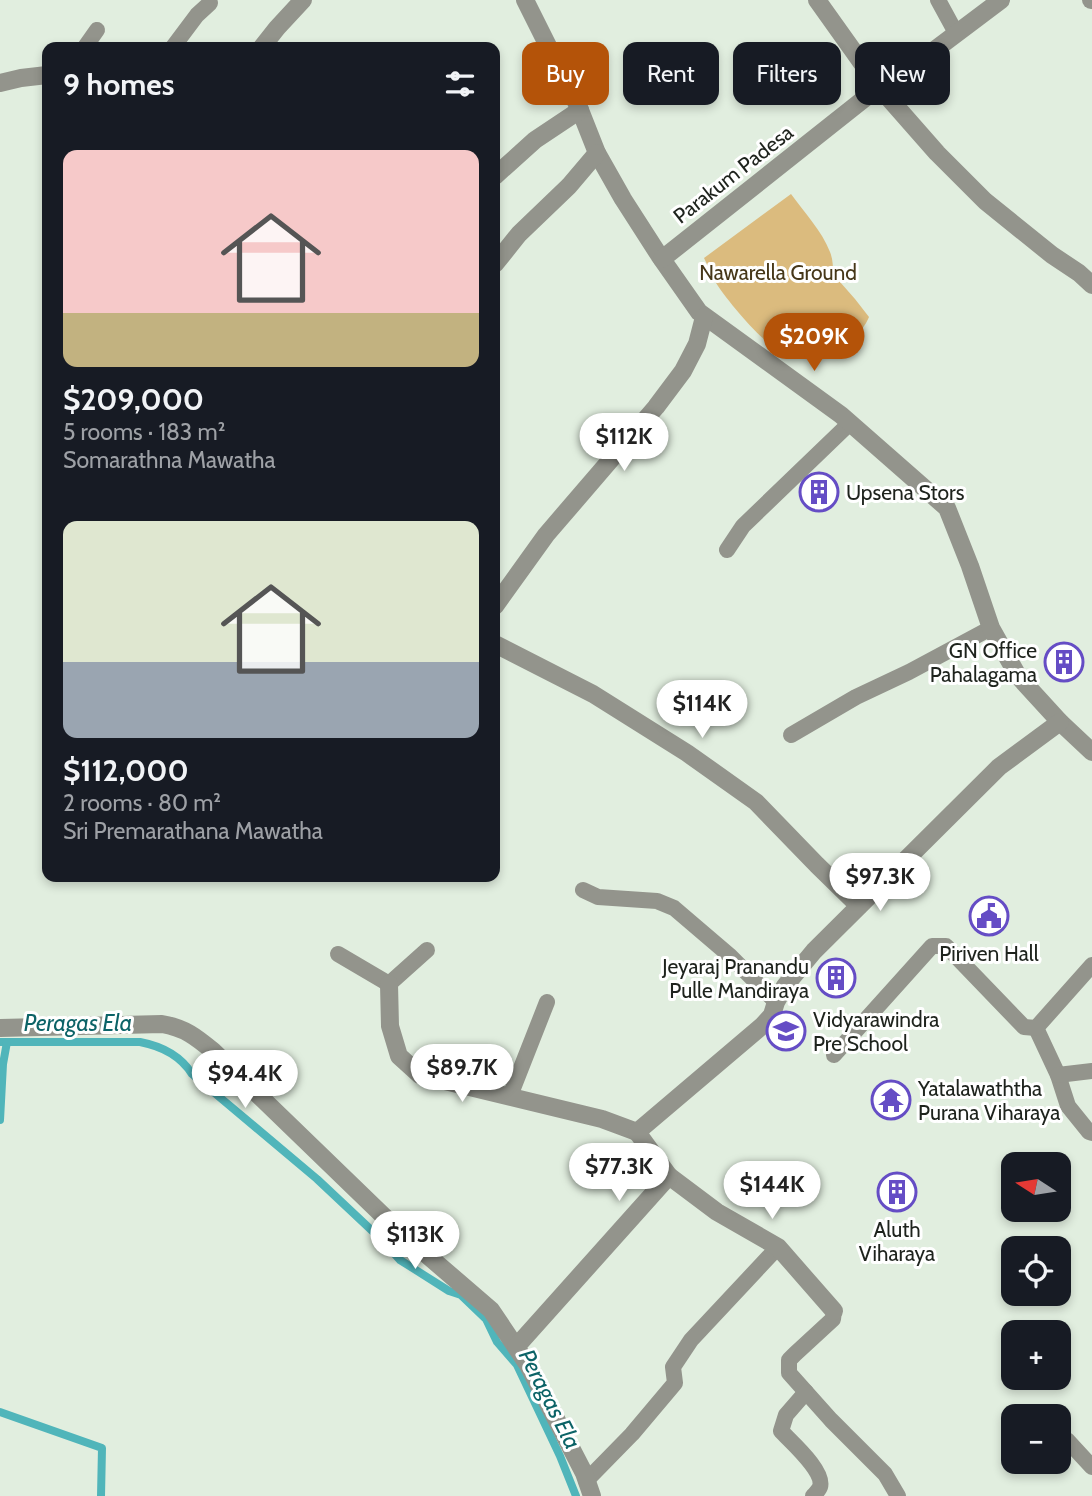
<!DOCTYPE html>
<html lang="en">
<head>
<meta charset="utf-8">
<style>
  :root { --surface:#171b24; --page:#20242c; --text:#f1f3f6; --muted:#9ea1a6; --accent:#b45309 }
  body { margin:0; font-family:Cabin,sans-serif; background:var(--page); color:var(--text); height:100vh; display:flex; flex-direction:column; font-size:26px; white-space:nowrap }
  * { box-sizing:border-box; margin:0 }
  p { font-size:23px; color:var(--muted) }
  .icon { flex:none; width:38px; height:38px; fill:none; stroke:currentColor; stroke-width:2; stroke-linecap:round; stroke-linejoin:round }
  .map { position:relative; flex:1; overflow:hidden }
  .side { position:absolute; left:42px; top:42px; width:458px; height:840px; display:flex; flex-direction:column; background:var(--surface); border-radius:14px; box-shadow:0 4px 10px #0003 }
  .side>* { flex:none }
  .hud { position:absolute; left:522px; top:42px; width:466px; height:63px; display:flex; gap:14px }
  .needle { width:46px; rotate:282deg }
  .tools { position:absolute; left:1001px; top:1152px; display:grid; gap:14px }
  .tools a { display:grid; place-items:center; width:70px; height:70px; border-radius:14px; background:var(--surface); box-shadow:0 4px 10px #0003; font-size:35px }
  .price { position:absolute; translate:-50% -60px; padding:0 16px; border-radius:24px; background:#fff; color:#222; font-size:23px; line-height:46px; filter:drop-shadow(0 2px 4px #0008) }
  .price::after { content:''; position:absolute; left:50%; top:42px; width:21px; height:16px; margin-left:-10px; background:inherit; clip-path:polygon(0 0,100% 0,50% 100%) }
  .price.current { background:var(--accent); color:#fff }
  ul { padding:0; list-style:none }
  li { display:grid; align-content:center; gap:14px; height:371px; padding:0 21px }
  li span { display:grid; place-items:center; height:217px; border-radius:14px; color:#555 }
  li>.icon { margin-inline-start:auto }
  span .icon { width:126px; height:126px; fill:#fffc; stroke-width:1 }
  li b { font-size:30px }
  h2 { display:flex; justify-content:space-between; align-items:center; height:84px; padding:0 21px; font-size:30px }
  .pill { padding:0 24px; border-radius:14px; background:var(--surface); box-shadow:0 4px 10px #0003; font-size:24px; line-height:63px }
  .pill.current { background:var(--accent); color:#fff }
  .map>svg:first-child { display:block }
  .green { fill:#dbbb7e }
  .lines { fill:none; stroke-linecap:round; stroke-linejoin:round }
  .stream { stroke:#50b5ba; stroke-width:8 }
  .lane { stroke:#93948c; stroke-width:16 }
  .street { stroke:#93948c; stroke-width:18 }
  .labels { text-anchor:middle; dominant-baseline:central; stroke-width:6; stroke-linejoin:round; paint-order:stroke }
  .street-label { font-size:21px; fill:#1e231d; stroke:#fff }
  .park-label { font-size:21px; fill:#463719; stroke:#fff }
  .poi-label { font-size:21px; fill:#1e231d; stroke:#fff; text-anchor:start }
  .water-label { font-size:23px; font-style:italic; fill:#0c6367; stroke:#fff }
</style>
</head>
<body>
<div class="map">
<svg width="1092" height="1496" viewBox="0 0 1092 1496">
  <rect width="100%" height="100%" fill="#e1eedf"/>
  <!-- green -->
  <path class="green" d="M 791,194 C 804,212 822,231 830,252 C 833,259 833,267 833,274 L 855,299 L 869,317 C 861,335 851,340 832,345 C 818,349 798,357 784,353 C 766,348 726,299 716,283 C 712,275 708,266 704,258 Z"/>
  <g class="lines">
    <!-- stream -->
    <g class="stream">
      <path d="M 0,1042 L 140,1042 C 161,1046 180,1055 192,1074 L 317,1179 L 383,1241 L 400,1260 L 449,1291 L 461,1295 L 486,1319 L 497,1342 L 517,1365 L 560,1456 L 576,1496"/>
      <polyline points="0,1120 3,1064 7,1042"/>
      <polyline points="0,1412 102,1448 101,1496"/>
    </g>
    <!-- lane -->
    <g class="lane">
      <polyline points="938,0 956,33"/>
      <polyline points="85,47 97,30"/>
      <polyline points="173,47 197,15 210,3"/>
      <polyline points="727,550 743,526 850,423"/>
      <polyline points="791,735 856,697 909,672 991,628"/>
      <polyline points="583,890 598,897 657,901 674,908 729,955 776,1002"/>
      <polyline points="338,954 389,984 427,950"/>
      <polyline points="1036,1028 1058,1075 1068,1106 1089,1132 1092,1133"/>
      <polyline points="834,1055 932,946 946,946 1024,1027 1036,1028 1092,965"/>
      <polyline points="1058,1075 1092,1071"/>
      <polyline points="510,1096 547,1002"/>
      <polyline points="834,1311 833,1319 795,1354 789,1360 789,1373 831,1420 885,1474 898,1496"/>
      <path d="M 806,1392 L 786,1415 L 781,1431 C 791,1442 825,1471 820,1487 C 820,1488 815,1494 813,1496"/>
      <polyline points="1067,1440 1092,1467"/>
      <polyline points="586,1481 632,1434 675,1383 673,1367 691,1340 778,1247"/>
    </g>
    <!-- street -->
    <g class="street">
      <polyline points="525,0 580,110 597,153 623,199 659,255 699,312 841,415 947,508 970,566 991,628 1018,676 1060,722 1092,752"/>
      <polyline points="817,0 879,87 937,153 985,201 1052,255 1079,273 1092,285"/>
      <polyline points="1091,0 1092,0"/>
      <polyline points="262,47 277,28 303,0"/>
      <polyline points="0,83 21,78 47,75"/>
      <polyline points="495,176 535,140 580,110"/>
      <polyline points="662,259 879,87 920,61 1001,0"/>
      <polyline points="495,264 519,234 569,186 597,153"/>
      <polyline points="495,606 546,535 656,407 683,371 697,344 704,317"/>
      <polyline points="495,644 593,694 687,753 756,802 817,865 859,906"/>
      <polyline points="389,984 390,1026 399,1056 420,1075 602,1119 637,1132"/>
      <path d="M 0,1028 L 162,1024 C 185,1028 196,1037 213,1051 L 398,1230 L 491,1310 L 528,1365 L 584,1473 L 592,1496"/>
      <polyline points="669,1176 717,1212 778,1247 834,1311"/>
      <polyline points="516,1347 669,1176 637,1132 763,1025 772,1015 776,1002 785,986 814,951 999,767 1060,722"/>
    </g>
  </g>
  <!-- icons -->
  <defs>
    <symbol id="building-ring" viewBox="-11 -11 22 22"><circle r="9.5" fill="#fff" stroke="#654dc5" stroke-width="1.5"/><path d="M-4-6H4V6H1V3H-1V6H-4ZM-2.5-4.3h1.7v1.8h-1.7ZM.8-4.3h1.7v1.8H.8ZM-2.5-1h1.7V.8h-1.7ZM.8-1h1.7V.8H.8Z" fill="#654dc5"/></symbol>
    <symbol id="civic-ring" viewBox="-11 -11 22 22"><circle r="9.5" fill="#fff" stroke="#654dc5" stroke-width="1.5"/><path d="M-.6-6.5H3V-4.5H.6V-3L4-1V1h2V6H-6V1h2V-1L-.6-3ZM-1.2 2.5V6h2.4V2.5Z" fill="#654dc5"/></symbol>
    <symbol id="school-ring" viewBox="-11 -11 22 22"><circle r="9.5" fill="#fff" stroke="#654dc5" stroke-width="1.5"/><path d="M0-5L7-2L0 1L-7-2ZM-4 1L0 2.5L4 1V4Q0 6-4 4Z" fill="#654dc5"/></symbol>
    <symbol id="temple-ring" viewBox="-11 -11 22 22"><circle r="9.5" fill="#fff" stroke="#654dc5" stroke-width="1.5"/><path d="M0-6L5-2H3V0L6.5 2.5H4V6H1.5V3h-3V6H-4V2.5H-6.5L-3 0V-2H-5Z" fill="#654dc5"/></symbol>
  </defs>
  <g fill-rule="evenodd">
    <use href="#building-ring" x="797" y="470" width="44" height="44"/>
    <use href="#building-ring" x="1042" y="640" width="44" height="44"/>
    <use href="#civic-ring" x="967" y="894" width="44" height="44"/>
    <use href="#building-ring" x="814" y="956" width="44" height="44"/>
    <use href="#school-ring" x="764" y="1009" width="44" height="44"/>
    <use href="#temple-ring" x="869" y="1078" width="44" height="44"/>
    <use href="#building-ring" x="875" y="1170" width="44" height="44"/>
  </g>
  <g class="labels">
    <!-- street labels -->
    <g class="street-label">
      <text transform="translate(733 174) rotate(-38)">Parakum Padesa</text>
    </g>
    <!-- park labels -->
    <g class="park-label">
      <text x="778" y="272">Nawarella Ground</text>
    </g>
    <!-- poi labels -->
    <g class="poi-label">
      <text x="846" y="492">Upsena Stors</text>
      <text x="1037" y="650" text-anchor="end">GN Office<tspan x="1037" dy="24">Pahalagama</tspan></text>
      <text x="989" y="953" text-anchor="middle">Piriven Hall</text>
      <text x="809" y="966" text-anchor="end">Jeyaraj Pranandu<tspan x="809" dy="24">Pulle Mandiraya</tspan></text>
      <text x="813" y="1019">Vidyarawindra<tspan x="813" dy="24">Pre School</tspan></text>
      <text x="918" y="1088">Yatalawaththa<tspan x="918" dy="24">Purana Viharaya</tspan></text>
      <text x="897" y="1229" text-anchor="middle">Aluth<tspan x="897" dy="24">Viharaya</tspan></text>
    </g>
    <!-- water labels -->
    <g class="water-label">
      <text x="78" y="1023">Peragas Ela</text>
      <text transform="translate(550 1399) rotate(63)">Peragas Ela</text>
    </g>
  </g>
</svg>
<div class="tools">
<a><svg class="needle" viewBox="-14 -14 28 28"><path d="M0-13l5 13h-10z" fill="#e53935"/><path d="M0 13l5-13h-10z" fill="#9ea1a6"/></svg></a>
<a><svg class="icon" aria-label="locate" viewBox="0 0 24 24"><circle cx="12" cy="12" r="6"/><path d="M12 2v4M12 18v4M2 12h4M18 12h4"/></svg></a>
<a>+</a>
<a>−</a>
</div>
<b class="price current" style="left:814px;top:373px">$209K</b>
<b class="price" style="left:624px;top:473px">$112K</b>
<b class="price" style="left:702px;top:740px">$114K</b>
<b class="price" style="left:880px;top:913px">$97.3K</b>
<b class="price" style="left:462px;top:1104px">$89.7K</b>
<b class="price" style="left:245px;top:1110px">$94.4K</b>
<b class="price" style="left:619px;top:1203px">$77.3K</b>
<b class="price" style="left:772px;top:1221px">$144K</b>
<b class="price" style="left:415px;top:1271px">$113K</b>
<div class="hud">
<a class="pill current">Buy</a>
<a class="pill">Rent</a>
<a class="pill">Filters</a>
<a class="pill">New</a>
</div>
<section class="side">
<h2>9 homes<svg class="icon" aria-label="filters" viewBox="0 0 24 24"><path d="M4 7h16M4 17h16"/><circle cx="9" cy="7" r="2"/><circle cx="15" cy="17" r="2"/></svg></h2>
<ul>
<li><span style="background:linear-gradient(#f6c9c9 75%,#c2b280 0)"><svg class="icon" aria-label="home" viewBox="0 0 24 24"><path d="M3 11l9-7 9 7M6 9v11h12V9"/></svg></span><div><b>$209,000</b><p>5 rooms · 183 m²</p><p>Somarathna Mawatha</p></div></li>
<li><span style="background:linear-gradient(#dfe7d0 65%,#9aa5b1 0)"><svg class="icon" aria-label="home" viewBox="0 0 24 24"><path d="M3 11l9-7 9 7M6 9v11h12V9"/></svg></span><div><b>$112,000</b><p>2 rooms · 80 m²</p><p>Sri Premarathana Mawatha</p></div></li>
</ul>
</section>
</div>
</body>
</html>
